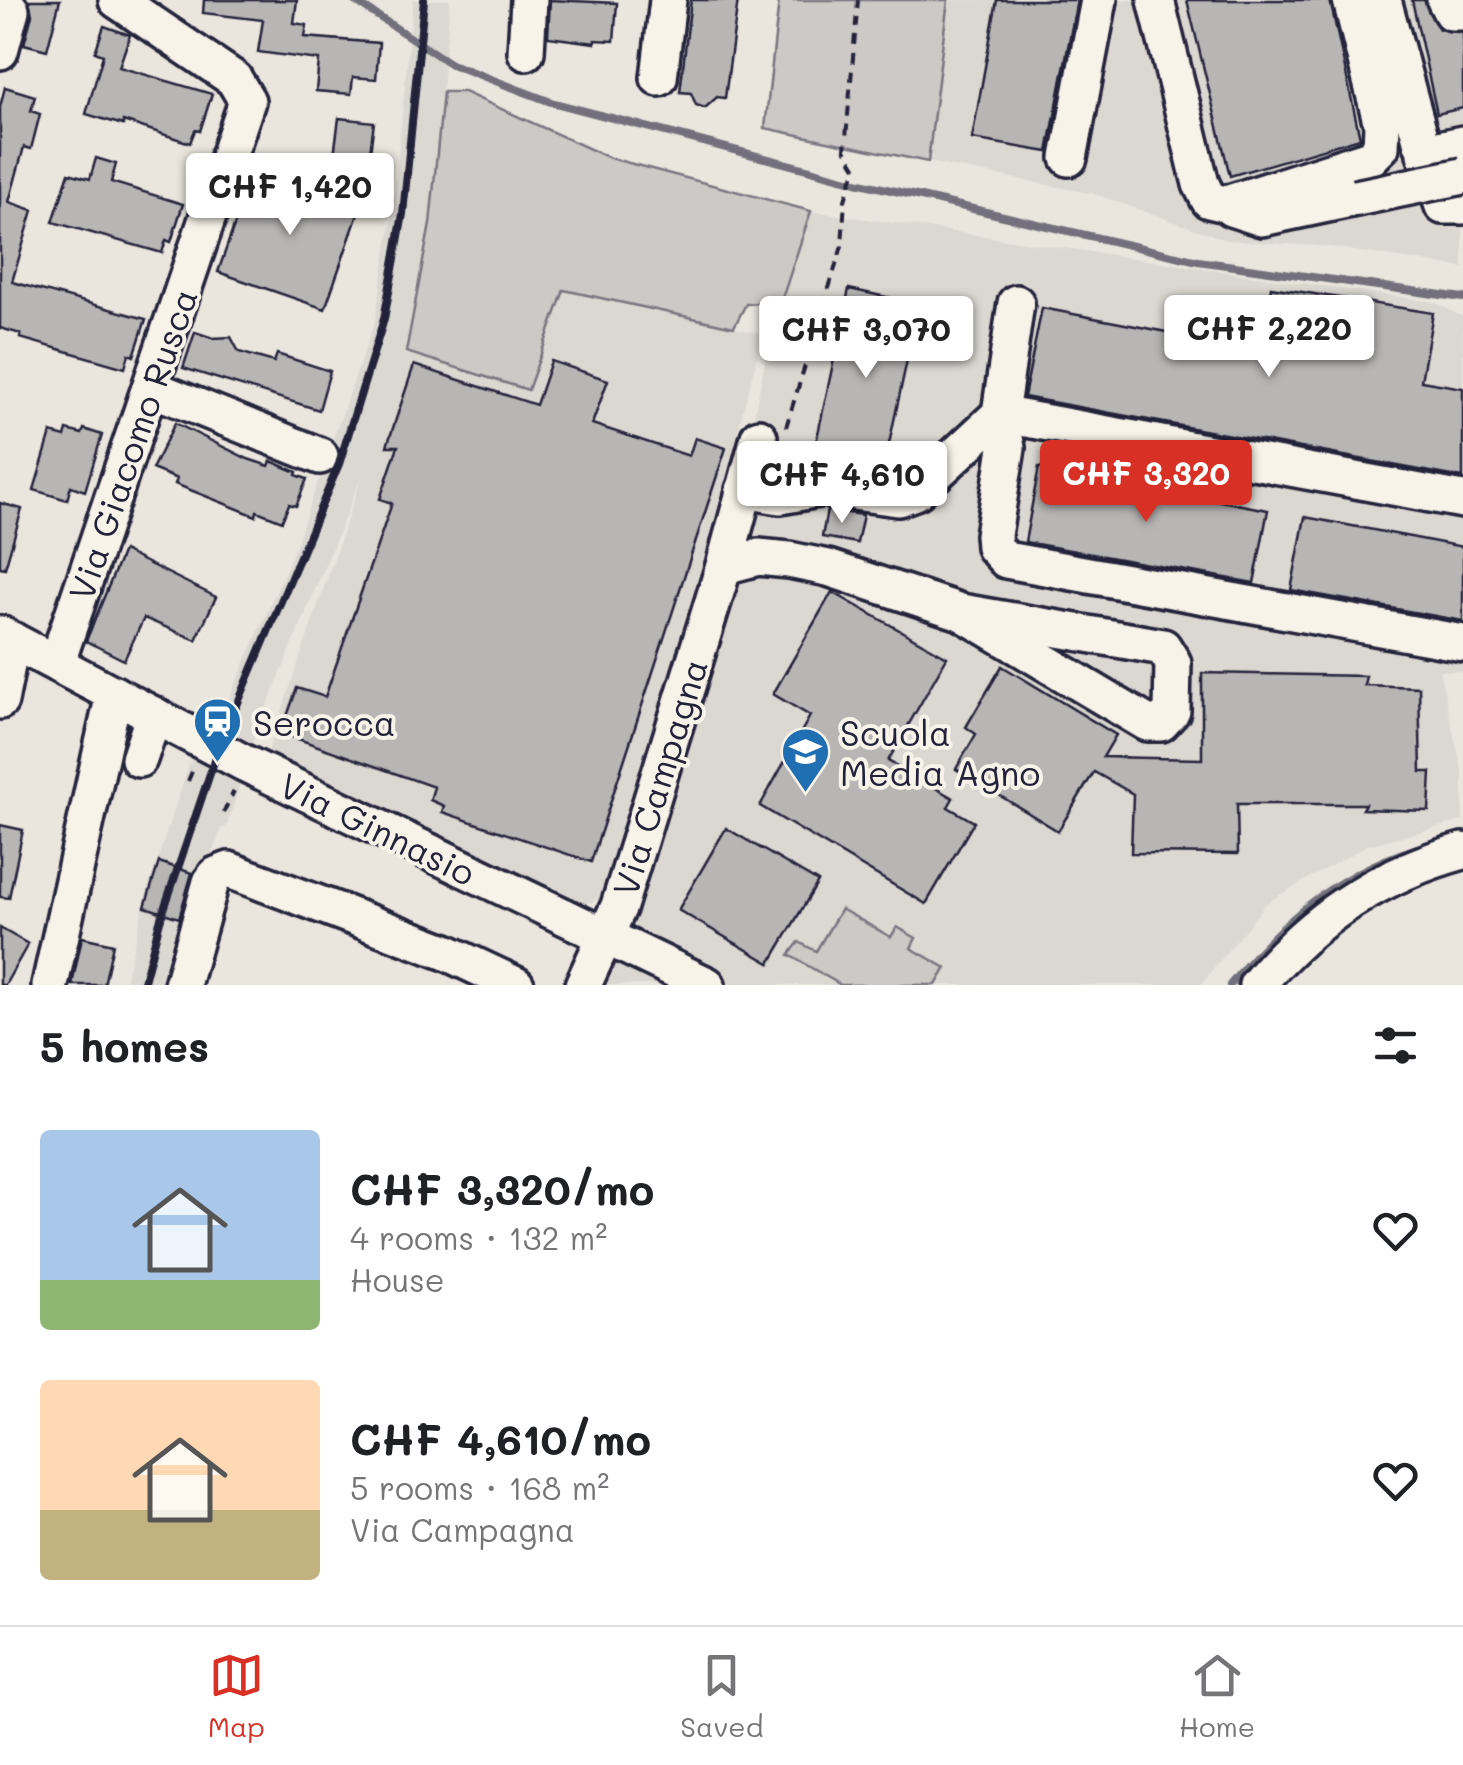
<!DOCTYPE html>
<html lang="en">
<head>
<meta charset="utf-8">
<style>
  :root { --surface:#fff; --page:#f2f2f2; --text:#202124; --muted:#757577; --line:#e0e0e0; --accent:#d93025 }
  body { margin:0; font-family:Mali,sans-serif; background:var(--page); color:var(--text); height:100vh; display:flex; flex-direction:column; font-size:38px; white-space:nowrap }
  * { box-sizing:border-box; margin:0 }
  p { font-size:32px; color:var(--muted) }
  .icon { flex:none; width:55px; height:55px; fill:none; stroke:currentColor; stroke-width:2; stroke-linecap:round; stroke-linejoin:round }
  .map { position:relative; height:985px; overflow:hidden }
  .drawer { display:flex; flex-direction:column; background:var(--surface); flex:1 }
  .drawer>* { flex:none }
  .price { position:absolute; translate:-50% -85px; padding:0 22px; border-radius:10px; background:#fff; color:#222; font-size:32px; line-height:65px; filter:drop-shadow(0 2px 5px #0008) }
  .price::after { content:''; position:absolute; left:50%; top:60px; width:30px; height:22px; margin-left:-15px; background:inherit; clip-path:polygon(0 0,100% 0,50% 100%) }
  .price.current { background:var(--accent); color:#fff }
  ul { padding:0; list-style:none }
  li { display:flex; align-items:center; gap:30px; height:250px; padding:0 40px }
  li span { display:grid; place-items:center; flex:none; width:280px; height:200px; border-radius:10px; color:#555 }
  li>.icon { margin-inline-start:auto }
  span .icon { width:120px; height:120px; fill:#fffc; stroke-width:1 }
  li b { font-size:42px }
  h2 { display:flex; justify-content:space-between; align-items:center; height:120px; padding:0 40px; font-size:42px }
  .dock { display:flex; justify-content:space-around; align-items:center; height:140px; border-top:2px solid var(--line); background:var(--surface); font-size:28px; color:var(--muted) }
  .dock a { display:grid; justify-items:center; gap:5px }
  .dock .current { color:var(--accent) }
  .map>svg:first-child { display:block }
  .built { fill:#dbd8d2 }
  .green { fill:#cdc9c6; stroke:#787680; stroke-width:2.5 }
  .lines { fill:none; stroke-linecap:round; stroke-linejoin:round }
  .stream { stroke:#716f7b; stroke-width:8 }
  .building { fill:#b8b6b5; stroke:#22223b; stroke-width:2.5 }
  .minor-casing { stroke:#22223b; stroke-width:42 }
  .path { stroke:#22223b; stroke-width:4; stroke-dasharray:10 8; stroke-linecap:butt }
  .minor { stroke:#f7f3e8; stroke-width:35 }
  .rail { stroke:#22223b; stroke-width:8 }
  .minor-bridge-casing { stroke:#22223b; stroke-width:42; stroke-linecap:butt }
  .minor-bridge { stroke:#f7f3e8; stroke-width:35 }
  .labels { text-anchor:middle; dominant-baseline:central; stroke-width:8; stroke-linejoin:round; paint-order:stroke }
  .street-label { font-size:35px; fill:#22223b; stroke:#f7f3e8 }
  .poi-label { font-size:35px; fill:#22223b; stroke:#f7f3e8; text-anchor:start }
</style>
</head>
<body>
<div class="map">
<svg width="1463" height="985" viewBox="0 0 1463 985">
  <rect width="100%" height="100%" fill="#eae6de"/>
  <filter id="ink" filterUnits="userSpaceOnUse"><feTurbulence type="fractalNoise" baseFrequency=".01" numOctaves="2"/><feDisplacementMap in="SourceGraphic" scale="20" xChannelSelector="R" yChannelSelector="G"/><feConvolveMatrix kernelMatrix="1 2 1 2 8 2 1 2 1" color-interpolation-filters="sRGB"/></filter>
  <g filter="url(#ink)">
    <!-- built -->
    <g class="built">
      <polygon points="413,0 450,0 430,224 407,352 564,290 763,334 638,814 608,895 586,904 563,899 265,761 363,473 251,746 227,826 221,829 204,876 175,985 124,985 148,888 190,762 216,729 292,555 375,321 392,218"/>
      <polygon points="948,0 1463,0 1463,268 1330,247 1227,240 1094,194 928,162"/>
      <polygon points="811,211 1434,302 1463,317 1463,672 1439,670 1463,774 1463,821 1367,845 1266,903 1201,985 583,985 724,566 772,326"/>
    </g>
    <!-- green -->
    <g class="green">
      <polygon points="779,0 948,0 928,162 765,128"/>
      <polygon points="443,92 464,92 610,158 811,211 781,302 746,304 734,327 564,290 528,390 406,352 430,224"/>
      <polygon points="841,909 891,937 897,927 916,938 911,948 946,968 936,985 841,985 789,955 799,942 816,951"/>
    </g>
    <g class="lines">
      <!-- stream -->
      <g class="stream">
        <polyline points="353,0 451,64 551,102 856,182 1198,261 1463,298"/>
        <path d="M 1230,985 C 1287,915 1342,869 1430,844"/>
      </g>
    </g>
    <!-- building -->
    <g class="building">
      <polygon points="29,0 60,0 47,50 24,44 32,15"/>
      <polygon points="204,0 297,0 294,23 307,25 305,37 379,43 376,79 353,77 351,94 316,91 319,60 258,52 263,20 203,13"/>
      <polygon points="550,0 617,3 614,41 595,40 595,43 548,37"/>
      <polygon points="691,0 738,0 725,98 717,97 705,108 696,105 691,93 680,92"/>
      <polygon points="997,0 1077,0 1048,152 972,139"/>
      <polygon points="1187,0 1330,0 1360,138 1230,176"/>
      <polygon points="1412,0 1424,0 1439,29 1463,33 1463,108 1437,114"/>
      <polygon points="104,26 130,35 119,67 212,94 200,131 195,130 190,143 123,121 123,125 86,114 103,55 95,52"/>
      <polygon points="5,87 35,96 31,111 40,114 31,149 24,147 9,202 33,210 12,282 146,319 134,356 129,354 125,368 20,338 21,334 0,328 0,107"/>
      <polygon points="339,118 374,122 367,175 334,155"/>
      <polygon points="96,158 116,164 111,182 183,204 171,242 166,240 162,253 53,222 69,173 90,179"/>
      <polygon points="255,166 362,203 325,309 218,272"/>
      <polygon points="1271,287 1433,313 1421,381 1463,388 1463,478 1024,397 1042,308 1260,350"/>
      <polygon points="849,289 919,304 883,472 813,457"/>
      <polygon points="195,332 213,338 231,337 239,352 274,362 277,354 330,371 319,410 183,368"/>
      <polygon points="551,361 608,380 592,424 689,456 695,438 726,448 591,862 442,812 444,806 430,800 434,787 281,733 297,688 325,697 392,503 380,499 398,446 387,446 414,365 536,405"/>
      <polygon points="175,423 248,459 269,466 271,461 297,472 296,475 307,479 296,506 289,504 282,521 257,511 256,516 175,484 177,479 152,469"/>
      <polygon points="84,429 102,435 85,491 71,486 67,500 34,490 51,433 65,437 67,430 82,434"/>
      <polygon points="1039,467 1268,510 1254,583 1025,542"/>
      <polygon points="0,503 22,509 5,568 0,567"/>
      <polygon points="827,510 863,515 857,543 822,537"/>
      <polygon points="1305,517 1463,547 1463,621 1291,590"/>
      <polygon points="123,551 216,597 196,640 144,618 124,660 86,641"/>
      <polygon points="832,592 947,657 888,761 953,798 948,807 974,822 926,904 760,806 810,716 773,694"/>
      <polygon points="1002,666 1116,735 1103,757 1202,759 1202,673 1366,676 1364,685 1419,687 1421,772 1431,772 1429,811 1362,809 1365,804 1237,804 1238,854 1131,853 1133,794 1094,772 1058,831 956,769 976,734 966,727"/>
      <polygon points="0,825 23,830 9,898 0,897"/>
      <polygon points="726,828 818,882 770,963 678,910"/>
      <polygon points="159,862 192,873 179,918 145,907"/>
      <polygon points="0,928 28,944 5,985 0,985"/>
      <polygon points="82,937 113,944 104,985 72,985"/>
    </g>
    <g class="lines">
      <defs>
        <g id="minor">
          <polyline points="1156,0 1201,184 1209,200 1226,204 1370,158 1381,147 1382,125 1351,0"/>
          <polyline points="1383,0 1422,144 1434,150 1463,144"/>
          <polyline points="1445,0 1451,12 1463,12"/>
          <polyline points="0,51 11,10"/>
          <polyline points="526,52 529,0"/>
          <polyline points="659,78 668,0"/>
          <polyline points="1425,154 1443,206 1463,206"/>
          <polyline points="1069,158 1099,0"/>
          <polyline points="1231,208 1262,218 1356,198"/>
          <polyline points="151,388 320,456"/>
          <polyline points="759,437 724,566 758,557 789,560 828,568 961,612 1147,723 1161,723 1172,711 1173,663 1163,647 961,612"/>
          <polyline points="744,490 780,496 824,488 898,498 917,491 1000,414 1016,303"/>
          <polyline points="1463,500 1000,414 1007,448 993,535 994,547 1006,560 1463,643"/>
          <polyline points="0,634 244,763 707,985"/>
          <polyline points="57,662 247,101 234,79 117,0"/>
          <polyline points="0,701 12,640"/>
          <polyline points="139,759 154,715"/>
          <polyline points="50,985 114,694"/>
          <polyline points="182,985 211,882 216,875 229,870 446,952 516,985"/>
          <polyline points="583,985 619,906 724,566"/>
          <path d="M 1257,985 C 1312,918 1379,874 1463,851"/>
        </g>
      </defs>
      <!-- minor casing -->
      <use href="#minor" class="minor-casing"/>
      <!-- path -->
      <g class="path">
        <polyline points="786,427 842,246 845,200 856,167 845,149 858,0"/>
        <polyline points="188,781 194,767"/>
        <polyline points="223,813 234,791"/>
      </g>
      <!-- minor -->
      <use href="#minor" class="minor"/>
      <!-- rail -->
      <polyline class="rail" points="143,985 160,921 218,750 339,464 384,319 403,214 424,0"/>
      <defs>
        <polyline id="minor-bridge" points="1356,198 1463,176"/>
      </defs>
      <!-- minor-bridge casing -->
      <use href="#minor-bridge" class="minor-bridge-casing"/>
      <!-- minor-bridge -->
      <use href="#minor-bridge" class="minor-bridge"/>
    </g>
  </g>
  <!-- icons -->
  <defs>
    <symbol id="station-pin" viewBox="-11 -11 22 30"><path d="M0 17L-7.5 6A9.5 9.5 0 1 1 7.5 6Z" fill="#1f6fb2" stroke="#f7f3e8"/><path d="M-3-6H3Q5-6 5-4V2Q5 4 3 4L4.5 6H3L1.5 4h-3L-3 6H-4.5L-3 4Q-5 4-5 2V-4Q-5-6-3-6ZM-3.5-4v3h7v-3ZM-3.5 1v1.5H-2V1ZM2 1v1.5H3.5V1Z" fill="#fff"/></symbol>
    <symbol id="school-pin" viewBox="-11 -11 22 30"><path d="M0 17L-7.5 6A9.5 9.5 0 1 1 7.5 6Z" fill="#1f6fb2" stroke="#f7f3e8"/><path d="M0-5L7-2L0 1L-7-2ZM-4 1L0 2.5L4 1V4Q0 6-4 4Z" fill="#fff"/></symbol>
  </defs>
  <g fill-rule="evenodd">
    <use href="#station-pin" x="190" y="694" width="55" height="75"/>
    <use href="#school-pin" x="778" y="724" width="55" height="75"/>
  </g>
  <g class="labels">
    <!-- street labels -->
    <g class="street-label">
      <text transform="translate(132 444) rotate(-71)">Via Giacomo Rusca</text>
      <text transform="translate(659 777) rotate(-73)">Via Campagna</text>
      <text transform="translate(378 828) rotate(26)">Via Ginnasio</text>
    </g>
    <!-- poi labels -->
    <g class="poi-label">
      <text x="253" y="722">Serocca</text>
      <text x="840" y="732">Scuola<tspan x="840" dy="40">Media Agno</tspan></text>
    </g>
  </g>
</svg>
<b class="price" style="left:290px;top:238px">CHF 1,420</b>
<b class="price" style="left:1269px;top:380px">CHF 2,220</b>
<b class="price" style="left:866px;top:381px">CHF 3,070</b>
<b class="price current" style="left:1146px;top:525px">CHF 3,320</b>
<b class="price" style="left:842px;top:526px">CHF 4,610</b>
</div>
<section class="drawer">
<h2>5 homes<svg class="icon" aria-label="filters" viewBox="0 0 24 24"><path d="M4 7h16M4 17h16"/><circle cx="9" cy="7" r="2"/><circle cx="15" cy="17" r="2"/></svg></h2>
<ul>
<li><span style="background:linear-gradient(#a9c7e8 75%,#8fb573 0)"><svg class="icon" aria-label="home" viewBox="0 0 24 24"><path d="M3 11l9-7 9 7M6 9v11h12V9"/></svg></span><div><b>CHF 3,320/mo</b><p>4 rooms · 132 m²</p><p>House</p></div><svg class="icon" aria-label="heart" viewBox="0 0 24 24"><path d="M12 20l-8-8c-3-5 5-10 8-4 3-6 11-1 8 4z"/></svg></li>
<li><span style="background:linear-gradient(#ffd9b3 65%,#c2b280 0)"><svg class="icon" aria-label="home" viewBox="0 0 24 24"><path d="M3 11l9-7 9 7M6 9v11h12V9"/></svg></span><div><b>CHF 4,610/mo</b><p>5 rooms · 168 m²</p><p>Via Campagna</p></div><svg class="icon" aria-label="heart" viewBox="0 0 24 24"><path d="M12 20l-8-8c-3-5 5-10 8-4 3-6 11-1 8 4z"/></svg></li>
</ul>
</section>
<nav class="dock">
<a class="current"><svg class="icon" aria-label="map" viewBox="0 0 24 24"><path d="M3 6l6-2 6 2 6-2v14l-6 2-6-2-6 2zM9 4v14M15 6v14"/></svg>Map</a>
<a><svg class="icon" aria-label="saved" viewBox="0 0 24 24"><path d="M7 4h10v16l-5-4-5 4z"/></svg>Saved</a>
<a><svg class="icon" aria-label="home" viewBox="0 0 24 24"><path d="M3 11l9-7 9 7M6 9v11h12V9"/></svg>Home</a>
</nav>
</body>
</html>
